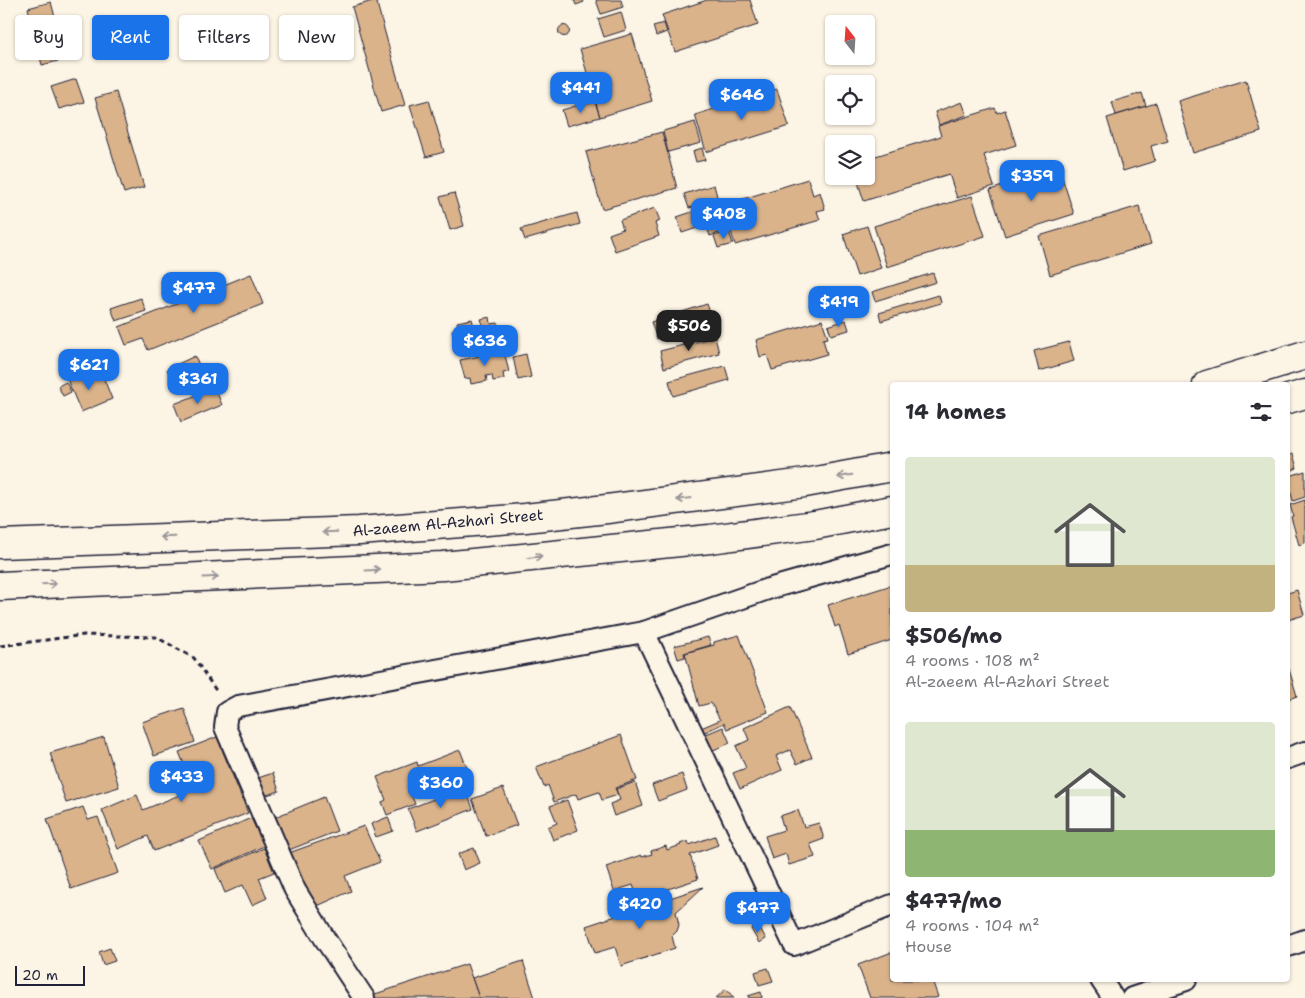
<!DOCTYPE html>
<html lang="en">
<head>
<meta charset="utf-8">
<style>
  :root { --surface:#fff; --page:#f2f2f3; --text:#2b2b33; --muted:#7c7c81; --accent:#1a73e8 }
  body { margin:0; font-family:"Shantell Sans",sans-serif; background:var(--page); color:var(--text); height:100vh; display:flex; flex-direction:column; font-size:19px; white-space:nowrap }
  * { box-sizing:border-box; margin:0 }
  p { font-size:16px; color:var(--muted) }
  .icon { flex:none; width:28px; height:28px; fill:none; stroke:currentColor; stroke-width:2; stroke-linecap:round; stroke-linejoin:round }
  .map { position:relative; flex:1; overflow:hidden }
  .panel { position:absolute; left:890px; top:382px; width:400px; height:600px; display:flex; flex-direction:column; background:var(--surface); border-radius:5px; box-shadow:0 1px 4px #0004 }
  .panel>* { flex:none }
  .guide { position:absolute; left:15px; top:15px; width:475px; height:45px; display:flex; gap:10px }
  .needle { width:32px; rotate:343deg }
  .tools { position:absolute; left:825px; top:15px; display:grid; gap:10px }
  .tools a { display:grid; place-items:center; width:50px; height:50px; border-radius:5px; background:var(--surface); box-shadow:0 1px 4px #0004; font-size:25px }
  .scale { position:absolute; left:15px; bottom:12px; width:70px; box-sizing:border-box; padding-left:5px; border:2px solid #22223b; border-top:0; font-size:14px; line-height:18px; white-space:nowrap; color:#22223b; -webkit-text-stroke:4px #fcf5e5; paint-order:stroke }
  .price { position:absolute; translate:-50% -42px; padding:0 11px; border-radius:10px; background:var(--accent); color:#fff; font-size:16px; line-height:32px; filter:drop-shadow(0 1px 2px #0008) }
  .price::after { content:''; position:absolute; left:50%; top:30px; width:15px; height:11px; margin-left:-8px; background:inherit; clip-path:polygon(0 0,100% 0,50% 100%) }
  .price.selected { background:#222; color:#fff }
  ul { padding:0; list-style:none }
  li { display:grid; align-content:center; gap:10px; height:265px; padding:0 15px }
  li span { display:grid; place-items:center; height:155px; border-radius:5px; color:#555 }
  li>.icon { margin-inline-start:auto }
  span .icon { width:90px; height:90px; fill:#fffc; stroke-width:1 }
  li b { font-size:21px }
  h2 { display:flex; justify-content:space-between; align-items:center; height:60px; padding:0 15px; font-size:21px }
  .tag { padding:0 18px; border-radius:5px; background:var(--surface); box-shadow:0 1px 4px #0004; font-size:18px; line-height:45px }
  .tag.selected { background:var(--accent); color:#fff }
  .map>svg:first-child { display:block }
  .building { fill:#dab38b; stroke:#22223b }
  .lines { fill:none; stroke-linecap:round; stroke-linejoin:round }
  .street-casing { stroke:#22223b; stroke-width:24 }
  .primary-casing { stroke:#22223b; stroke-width:31 }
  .path { stroke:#22223b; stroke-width:3; stroke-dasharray:5 4; stroke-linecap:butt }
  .street { stroke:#fcf5e5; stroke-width:20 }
  .primary { stroke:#fcf5e5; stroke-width:28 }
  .oneway { stroke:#9a9698 }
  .labels { text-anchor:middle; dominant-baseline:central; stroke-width:4; stroke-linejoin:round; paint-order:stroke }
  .street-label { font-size:15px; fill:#22223b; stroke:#fcf5e5 }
</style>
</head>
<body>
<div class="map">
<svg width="1305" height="998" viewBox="0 0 1305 998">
  <rect width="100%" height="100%" fill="#fcf5e5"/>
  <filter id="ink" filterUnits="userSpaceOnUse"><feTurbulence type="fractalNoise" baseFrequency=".02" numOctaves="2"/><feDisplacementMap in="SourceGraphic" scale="10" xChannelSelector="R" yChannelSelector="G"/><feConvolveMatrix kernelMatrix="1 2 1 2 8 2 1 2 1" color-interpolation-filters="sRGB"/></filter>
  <g filter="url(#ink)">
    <!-- building -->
    <g class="building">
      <polygon points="376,0 405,105 381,112 352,7"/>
      <polygon points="574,0 583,0 584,2 576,5"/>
      <polygon points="596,0 621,0 623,7 601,14"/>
      <polygon points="707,0 750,0 758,25 675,52 662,15"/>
      <polygon points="51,2 66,59 42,65 28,8"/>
      <polygon points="621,12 626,30 604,37 598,19"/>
      <polygon points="664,23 667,32 656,36 653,26"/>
      <circle cx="564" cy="31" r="5.5"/>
      <polygon points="632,34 652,101 600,117 580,49"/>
      <polygon points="76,79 84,102 59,109 51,87"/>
      <polygon points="1246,80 1261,132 1193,153 1178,101"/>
      <polygon points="777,89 789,126 706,152 695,115"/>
      <polygon points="116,92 144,187 124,193 95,98"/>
      <polygon points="1142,93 1146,106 1116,115 1112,102"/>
      <polygon points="429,100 444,152 426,157 410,105"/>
      <polygon points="595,102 600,117 567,126 562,110 586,103 586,104"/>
      <polygon points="962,102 967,115 939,125 935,112"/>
      <polygon points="1156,103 1168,141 1151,146 1155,161 1123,171 1107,118"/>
      <polygon points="995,108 997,113 1005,110 1016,145 984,155 994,186 957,198 949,174 864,201 856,176 866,176 866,159 941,136 938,126"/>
      <polygon points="695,122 701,143 668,152 663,131"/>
      <polygon points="662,132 677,188 602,209 586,152"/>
      <polygon points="702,148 705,160 696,162 693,151"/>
      <polygon points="1059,168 1074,214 1005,236 990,190"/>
      <polygon points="808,179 813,195 820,192 825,209 817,211 820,220 735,245 723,205"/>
      <polygon points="714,185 718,200 689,208 684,194"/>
      <polygon points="454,193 464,226 450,230 440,197"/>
      <polygon points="972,196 985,236 887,267 874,226"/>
      <polygon points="716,204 721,220 682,233 677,217"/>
      <polygon points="1139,206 1151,244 1050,275 1039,236"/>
      <polygon points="655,208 660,221 655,223 659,236 615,251 609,234 623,229 620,220"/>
      <polygon points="577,213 580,224 525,240 521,229"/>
      <polygon points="726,221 728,230 710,236 707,227"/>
      <polygon points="867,226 881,268 857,276 843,234"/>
      <polygon points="729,232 733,244 718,248 714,236"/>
      <polygon points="933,273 936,282 875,301 872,292"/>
      <polygon points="251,274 263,304 148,350 143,339 126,345 119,327"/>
      <polygon points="939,295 941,303 881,321 879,313"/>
      <polygon points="141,298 146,311 116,321 111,308"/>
      <polygon points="707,304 713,321 657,339 651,322"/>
      <polygon points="490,317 491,324 498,323 502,339 456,349 452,330 459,329 457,322 472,319 474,327 483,325 481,319"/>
      <polygon points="822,320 828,338 823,339 827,354 772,370 767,355 760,357 756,340"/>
      <polygon points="846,320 849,330 831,335 828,326"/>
      <polygon points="715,337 719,353 664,368 660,351"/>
      <polygon points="1069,342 1074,361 1039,371 1034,351"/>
      <polygon points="504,351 509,372 503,373 504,379 493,381 492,375 486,376 487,381 471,384 470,378 465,379 460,360"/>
      <polygon points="526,354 531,377 518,380 513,357"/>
      <polygon points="195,356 205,378 177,391 167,369"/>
      <polygon points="725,366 729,380 673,396 669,381"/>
      <polygon points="86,372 89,379 102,374 112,399 81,412 67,379"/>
      <polygon points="66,382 71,392 63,396 58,386"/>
      <polygon points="215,388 222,405 181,422 174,404"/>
      <polygon points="1293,454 1297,468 1288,472 1288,456"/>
      <polygon points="1305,471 1305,497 1293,501 1288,482 1291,480 1290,476"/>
      <polygon points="1305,500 1305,543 1299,545 1291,517 1293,516 1290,505"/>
      <polygon points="892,585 892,640 848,654 839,625 835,627 828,605"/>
      <polygon points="1297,590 1304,615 1288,620 1288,593"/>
      <polygon points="739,635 768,712 727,729 724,723 703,733 701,728 720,720 711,703 699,706 685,653 714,645 714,642"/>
      <polygon points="708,637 711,645 684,653 685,657 678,659 674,646"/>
      <polygon points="1288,666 1297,696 1288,699"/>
      <polygon points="790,707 812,757 797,764 790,750 776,756 782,770 740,789 733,773 746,768 736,746 749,740 744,728"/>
      <polygon points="184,708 195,742 154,756 142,722"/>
      <polygon points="723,727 730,743 711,751 704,735"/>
      <polygon points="621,735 637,780 615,788 618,795 602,800 599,792 578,799 576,794 554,802 548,785 544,787 536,767"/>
      <polygon points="104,737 119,787 66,803 50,753"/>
      <polygon points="217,737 248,813 154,851 148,836 118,849 102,810 137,795 143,810 194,789 179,752"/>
      <polygon points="460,750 470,775 445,785 447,791 431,797 429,792 420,795 418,791 411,794 415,804 387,815 382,802 386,800 377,777 417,762 418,766"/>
      <polygon points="273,773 279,791 258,798 252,780"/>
      <polygon points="682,774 687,790 658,801 652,785"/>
      <polygon points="635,782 643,806 614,816 610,804 620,800 616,789"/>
      <polygon points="465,787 473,809 417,831 408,809"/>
      <polygon points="503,788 517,825 486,836 472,799"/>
      <polygon points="324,797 337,831 289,850 275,817"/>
      <polygon points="567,800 578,830 553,840 548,827 557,823 550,806"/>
      <polygon points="83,807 88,820 98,817 118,873 71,889 47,819"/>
      <polygon points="798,810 804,827 819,823 824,839 810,844 815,857 789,865 786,854 772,859 765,836 784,830 780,816"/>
      <polygon points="388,817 393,831 376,837 371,824"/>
      <polygon points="251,818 264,846 212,869 199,841"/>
      <polygon points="364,826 380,862 345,876 351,891 315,907 286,854"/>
      <polygon points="715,836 718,845 690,855 698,879 638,899 633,885 614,891 606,867 641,855 642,857 652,854 651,851 666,846 667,850 681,845 680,844 688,841 689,845"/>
      <polygon points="264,848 274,872 259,878 267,898 252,905 243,885 225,893 215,869"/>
      <polygon points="474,848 480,863 464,870 458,854"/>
      <polygon points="703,887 676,912 679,925 677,931 672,936 675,948 621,966 615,947 595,953 586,926"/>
      <polygon points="758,924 766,939 759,943 751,929"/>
      <polygon points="110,948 115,961 103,965 99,952"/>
      <polygon points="892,952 892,980 932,980 938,997 935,998 870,998 858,965"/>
      <polygon points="523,961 535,998 479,998 472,978"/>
      <polygon points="467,964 479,998 370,998 369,996"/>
      <polygon points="768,968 773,981 759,985 755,972"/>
      <polygon points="726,989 734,998 716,998"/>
      <polygon points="761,992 762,998 749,998 748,996"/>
    </g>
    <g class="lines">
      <defs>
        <g id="street">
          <polyline points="644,632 794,945 892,905"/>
          <polyline points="1288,758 1305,752"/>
          <polyline points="1288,946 1305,940"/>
          <polyline points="1101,980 1113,998"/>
          <polyline points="364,998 325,939 295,890 225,727 227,712 238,706 644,632 768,589 892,554"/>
          <polyline points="1132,998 1186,980"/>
        </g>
        <g id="primary">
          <polyline points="1207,385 1305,355"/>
          <polyline points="1288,399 1305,394"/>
          <polyline points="0,544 359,531 525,518 607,509 805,483 892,467"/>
          <polyline points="0,586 443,566 710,539 815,525 892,510"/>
        </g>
      </defs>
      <!-- street casing -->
      <use href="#street" class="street-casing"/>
      <!-- primary casing -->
      <use href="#primary" class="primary-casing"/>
      <!-- path -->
      <polyline class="path" points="0,646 84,635 156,637 194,658 217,692"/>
      <!-- street -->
      <use href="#street" class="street"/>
      <!-- primary -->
      <use href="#primary" class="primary"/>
    </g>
    <!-- one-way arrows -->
    <defs><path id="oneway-shaft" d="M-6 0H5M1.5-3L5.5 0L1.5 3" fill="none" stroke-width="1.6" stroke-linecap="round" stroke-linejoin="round" transform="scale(1.25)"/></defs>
    <g class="oneway">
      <use href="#oneway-shaft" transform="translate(845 476) rotate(170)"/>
      <use href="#oneway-shaft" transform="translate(684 499) rotate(173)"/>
      <use href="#oneway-shaft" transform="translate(330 532) rotate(178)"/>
      <use href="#oneway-shaft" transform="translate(168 537) rotate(178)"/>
      <use href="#oneway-shaft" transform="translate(535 557) rotate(-7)"/>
      <use href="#oneway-shaft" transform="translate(373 570) rotate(-3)"/>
      <use href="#oneway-shaft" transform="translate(211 577) rotate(-3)"/>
      <use href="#oneway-shaft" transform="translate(49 584) rotate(-2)"/>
    </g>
  </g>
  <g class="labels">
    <!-- street labels -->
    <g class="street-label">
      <text transform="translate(448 523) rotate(-5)">Al-zaeem Al-Azhari Street</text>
    </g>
  </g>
</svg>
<div class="tools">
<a><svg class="needle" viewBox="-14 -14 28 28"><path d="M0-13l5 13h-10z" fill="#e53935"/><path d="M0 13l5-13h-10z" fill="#7c7c81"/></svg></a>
<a><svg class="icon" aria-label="locate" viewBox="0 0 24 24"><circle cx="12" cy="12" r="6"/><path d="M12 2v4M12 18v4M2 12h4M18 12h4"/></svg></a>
<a><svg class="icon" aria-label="layers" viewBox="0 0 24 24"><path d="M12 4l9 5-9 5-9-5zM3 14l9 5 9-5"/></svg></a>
</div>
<div class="scale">20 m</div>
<b class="price" style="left:581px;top:114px">$441</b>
<b class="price" style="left:742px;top:121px">$646</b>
<b class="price" style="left:1032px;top:202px">$359</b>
<b class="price" style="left:724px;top:240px">$408</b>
<b class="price" style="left:194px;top:314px">$477</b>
<b class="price" style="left:839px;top:328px">$419</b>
<b class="price selected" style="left:689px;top:352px">$506</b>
<b class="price" style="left:485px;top:367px">$636</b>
<b class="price" style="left:89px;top:391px">$621</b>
<b class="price" style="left:198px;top:405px">$361</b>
<b class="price" style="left:182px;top:803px">$433</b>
<b class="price" style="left:441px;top:809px">$360</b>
<b class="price" style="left:640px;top:930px">$420</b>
<b class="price" style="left:758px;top:934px">$477</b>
<div class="guide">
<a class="tag">Buy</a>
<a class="tag selected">Rent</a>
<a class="tag">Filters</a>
<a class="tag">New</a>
</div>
<section class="panel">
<h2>14 homes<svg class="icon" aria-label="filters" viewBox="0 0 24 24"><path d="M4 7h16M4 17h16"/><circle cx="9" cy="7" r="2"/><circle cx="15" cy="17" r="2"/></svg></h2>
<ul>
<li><span style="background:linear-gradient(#dfe7d0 70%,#c2b280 0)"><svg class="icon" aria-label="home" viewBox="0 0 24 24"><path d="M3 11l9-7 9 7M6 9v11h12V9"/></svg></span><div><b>$506/mo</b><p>4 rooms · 108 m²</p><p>Al-zaeem Al-Azhari Street</p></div></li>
<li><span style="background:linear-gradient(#dfe7d0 70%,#8fb573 0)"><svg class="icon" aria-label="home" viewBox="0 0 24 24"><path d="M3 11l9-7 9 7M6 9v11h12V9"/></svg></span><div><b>$477/mo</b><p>4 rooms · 104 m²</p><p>House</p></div></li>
</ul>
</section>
</div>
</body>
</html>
